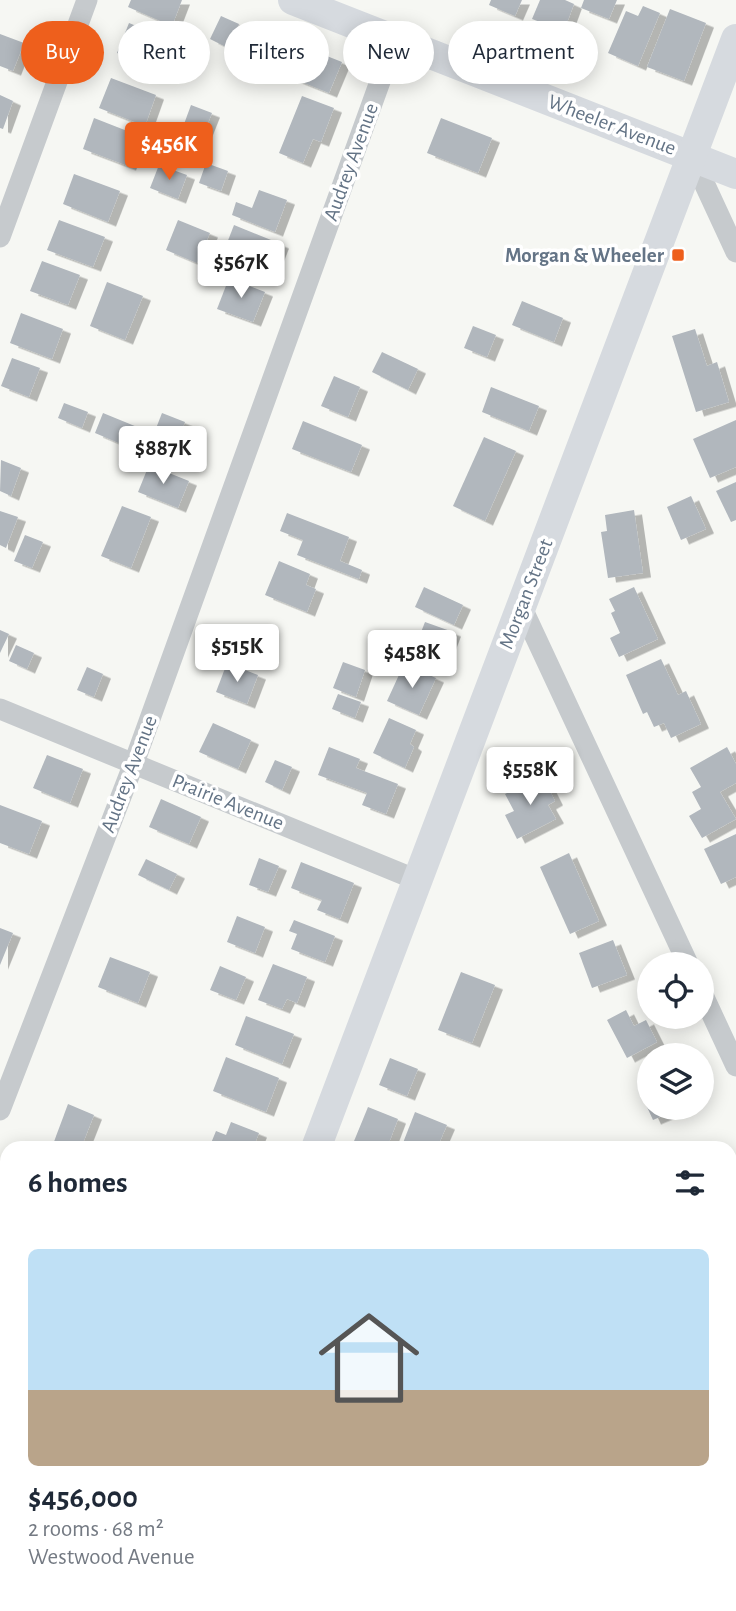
<!DOCTYPE html>
<html lang="en">
<head>
<meta charset="utf-8">
<style>
  :root { --surface:#fff; --page:#f2f2f3; --text:#1f2937; --muted:#747a83; --accent:#ee5f1c }
  body { margin:0; font-family:"Alegreya Sans",sans-serif; background:var(--page); color:var(--text); height:100vh; display:flex; flex-direction:column; font-size:26px; white-space:nowrap }
  * { box-sizing:border-box; margin:0 }
  p { font-size:23px; color:var(--muted) }
  .icon { flex:none; width:38px; height:38px; fill:none; stroke:currentColor; stroke-width:2; stroke-linecap:round; stroke-linejoin:round }
  .map { position:relative; flex:1; overflow:hidden }
  .details { position:absolute; left:0px; top:1141px; width:737px; height:471px; display:flex; flex-direction:column; background:var(--surface); border-radius:21px 21px 0 0; box-shadow:0 4px 18px #0003 }
  .details>* { flex:none }
  .hud { position:absolute; left:21px; top:21px; width:695px; height:63px; display:flex; gap:14px }
  .controls { position:absolute; left:637px; top:952px; display:grid; gap:14px }
  .controls a { display:grid; place-items:center; width:77px; height:77px; border-radius:50%; background:var(--surface); box-shadow:0 4px 18px #0003; font-size:35px }
  .price { position:absolute; translate:-50% -60px; padding:0 16px; border-radius:7px; background:#fff; color:#222; font-size:23px; line-height:46px; filter:drop-shadow(0 2px 4px #0008) }
  .price::after { content:''; position:absolute; left:50%; top:42px; width:21px; height:16px; margin-left:-10px; background:inherit; clip-path:polygon(0 0,100% 0,50% 100%) }
  .price.selected { background:var(--accent); color:#fff }
  ul { padding:0; list-style:none }
  li { display:grid; align-content:center; gap:14px; height:371px; padding:0 28px }
  li span { display:grid; place-items:center; height:217px; border-radius:10px; color:#555 }
  li>.icon { margin-inline-start:auto }
  span .icon { width:126px; height:126px; fill:#fffc; stroke-width:1 }
  li b { font-size:30px }
  h2 { display:flex; justify-content:space-between; align-items:center; height:84px; padding:0 28px; font-size:30px }
  .chip { padding:0 24px; border-radius:32px; background:var(--surface); box-shadow:0 4px 18px #0003; font-size:24px; line-height:63px }
  .chip.selected { background:var(--accent); color:#fff }
  .map>svg:first-child { display:block }
  .building { fill:#b1b7bd; filter:url(#shadow) }
  .lines { fill:none; stroke-linecap:round; stroke-linejoin:round }
  .street { stroke:#c6cacd; stroke-width:21 }
  .secondary { stroke:#d6dadf; stroke-width:30 }
  .primary { stroke:#d6dadf; stroke-width:33 }
  .poi-dot { fill:#ee5f1c; stroke:#fff; stroke-width:2.5 }
  .labels { text-anchor:middle; dominant-baseline:central; stroke-width:7; stroke-linejoin:round; paint-order:stroke }
  .street-label { font-size:21px; fill:#647486; stroke:#fff }
  .poi-label { font-size:21px; font-weight:bold; fill:#647486; stroke:#fff; text-anchor:end }
</style>
</head>
<body>
<div class="map">
<svg width="736" height="1611" viewBox="0 0 736 1611">
  <defs>
    <filter id="shadow"><feDropShadow dx="8" dy="4.5" stdDeviation="0" flood-color="#0004"/></filter>
  </defs>
  <rect width="100%" height="100%" fill="#f6f7f3"/>
  <!-- building -->
  <g class="building">
    <polygon points="131,0 182,0 172,26 128,7"/>
    <polygon points="491,0 522,0 515,16 489,5"/>
    <polygon points="540,0 565,0 574,4 564,31 532,19"/>
    <polygon points="584,0 617,0 609,19 581,8"/>
    <polygon points="643,6 660,13 638,66 608,53 626,11 638,16"/>
    <polygon points="670,9 706,23 684,81 647,67"/>
    <polygon points="221,16 239,24 228,48 210,39"/>
    <polygon points="129,23 171,40 159,70 117,53"/>
    <polygon points="0,34 24,43 13,71 0,66"/>
    <polygon points="249,35 270,43 263,61 242,53"/>
    <polygon points="289,41 342,62 329,93 277,72"/>
    <polygon points="111,78 156,95 145,126 99,108"/>
    <polygon points="0,95 13,101 3,129 0,128"/>
    <polygon points="302,96 334,108 321,142 313,139 303,163 279,153"/>
    <polygon points="191,105 212,113 200,143 180,135"/>
    <polygon points="94,118 140,136 128,166 83,149"/>
    <polygon points="441,118 492,138 478,173 427,153"/>
    <polygon points="206,163 228,171 221,191 199,183"/>
    <polygon points="159,165 187,175 178,199 150,188"/>
    <polygon points="74,174 120,191 108,222 63,204"/>
    <polygon points="259,190 287,200 275,232 232,215 236,202 252,208"/>
    <polygon points="59,220 105,237 93,267 47,250"/>
    <polygon points="178,220 210,233 197,263 166,250"/>
    <polygon points="234,225 281,244 269,275 222,256"/>
    <polygon points="42,261 80,275 68,305 30,291"/>
    <polygon points="229,278 265,292 253,322 217,309"/>
    <polygon points="107,282 143,296 125,340 90,326"/>
    <polygon points="522,301 563,318 554,342 512,325"/>
    <polygon points="21,313 63,329 52,359 10,343"/>
    <polygon points="473,326 496,335 487,357 464,348"/>
    <polygon points="695,329 707,366 717,362 729,402 696,412 672,336"/>
    <polygon points="382,352 418,369 408,390 372,372"/>
    <polygon points="12,358 40,368 29,397 1,386"/>
    <polygon points="334,376 360,387 348,417 321,406"/>
    <polygon points="491,387 539,406 529,431 482,412"/>
    <polygon points="64,403 88,412 82,428 58,418"/>
    <polygon points="103,413 142,429 133,449 95,433"/>
    <polygon points="162,413 185,422 176,445 153,436"/>
    <polygon points="736,420 736,467 710,478 693,439"/>
    <polygon points="303,421 362,445 351,472 292,449"/>
    <polygon points="484,437 516,451 485,521 453,506"/>
    <polygon points="1,460 21,468 11,496 0,491"/>
    <polygon points="149,465 189,481 178,508 138,492"/>
    <polygon points="736,482 736,520 731,522 716,491"/>
    <polygon points="691,496 706,529 681,540 667,507"/>
    <polygon points="122,506 151,517 131,568 101,556"/>
    <polygon points="634,510 643,573 608,578 601,532 607,531 605,515"/>
    <polygon points="0,511 18,517 6,548 0,545"/>
    <polygon points="287,513 349,537 340,561 362,570 359,579 297,555 303,540 280,531"/>
    <polygon points="25,535 43,542 32,568 14,561"/>
    <polygon points="279,561 310,574 306,585 316,589 307,612 265,595"/>
    <polygon points="424,587 463,605 454,625 415,607"/>
    <polygon points="634,587 658,639 619,657 610,638 620,633 611,613 615,611 609,599"/>
    <polygon points="425,622 453,632 442,661 414,650"/>
    <polygon points="0,630 9,634 0,653"/>
    <polygon points="386,637 406,647 399,660 380,651"/>
    <polygon points="16,645 34,653 27,669 9,661"/>
    <polygon points="661,659 678,695 686,691 701,724 671,738 664,723 654,727 647,712 643,714 626,675"/>
    <polygon points="343,662 365,670 356,697 333,688"/>
    <polygon points="227,663 258,675 247,704 216,692"/>
    <polygon points="404,664 436,678 419,715 387,701"/>
    <polygon points="87,667 103,674 94,697 77,690"/>
    <polygon points="338,694 361,702 355,718 332,709"/>
    <polygon points="389,718 416,730 410,744 414,747 405,768 373,753"/>
    <polygon points="213,723 251,740 238,769 199,752"/>
    <polygon points="329,747 360,759 356,768 398,784 386,814 362,805 367,793 318,775"/>
    <polygon points="727,747 736,764 736,783 720,792 736,819 702,838 689,816 701,809 692,792 701,787 690,768"/>
    <polygon points="47,755 83,769 70,803 33,788"/>
    <polygon points="275,760 292,767 282,790 265,782"/>
    <polygon points="542,775 555,801 548,805 556,819 517,839 505,815 514,811 505,794"/>
    <polygon points="161,799 201,817 189,844 149,827"/>
    <polygon points="0,805 42,821 29,854 0,843"/>
    <polygon points="736,834 736,877 721,884 704,849"/>
    <polygon points="569,853 599,921 570,934 540,867"/>
    <polygon points="259,858 279,866 268,892 249,885"/>
    <polygon points="146,859 177,874 169,890 138,875"/>
    <polygon points="301,862 354,883 340,919 317,910 322,900 291,888"/>
    <polygon points="237,916 265,927 255,953 227,942"/>
    <polygon points="294,920 335,936 325,962 291,949 297,934 289,931"/>
    <polygon points="0,928 13,933 0,965"/>
    <polygon points="613,940 627,975 592,988 579,953"/>
    <polygon points="110,957 150,972 138,1003 98,987"/>
    <polygon points="273,964 307,977 297,1003 287,999 282,1009 258,1000"/>
    <polygon points="220,966 246,977 236,1000 210,990"/>
    <polygon points="461,972 495,985 472,1043 438,1030"/>
    <polygon points="626,1010 634,1026 646,1020 657,1042 627,1058 607,1020"/>
    <polygon points="246,1016 294,1034 282,1064 235,1045"/>
    <polygon points="226,1057 279,1078 266,1112 213,1091"/>
    <polygon points="390,1058 418,1069 407,1096 379,1085"/>
    <polygon points="649,1090 649,1108 681,1108 653,1120 641,1094"/>
    <polygon points="68,1104 94,1115 81,1148 52,1147"/>
    <polygon points="368,1107 398,1119 387,1148 352,1146"/>
    <polygon points="415,1112 447,1125 437,1148 401,1148"/>
    <polygon points="231,1122 259,1133 253,1148 209,1148 216,1131 226,1135"/>
    <polygon points="730,1213 736,1223 736,1248 730,1251"/>
    <polygon points="0,1321 7,1323 7,1340 0,1357"/>
    <polygon points="736,1346 736,1377 732,1379 730,1349"/>
    <polygon points="0,1502 7,1505 5,1538 0,1535"/>
    <polygon points="730,1587 736,1589 736,1611 665,1611 668,1605 730,1605"/>
    <polygon points="206,1605 259,1605 256,1611 221,1611"/>
  </g>
  <g class="lines">
    <!-- street -->
    <g class="street">
      <polyline points="692,157 736,252"/>
      <polyline points="0,237 87,0"/>
      <polyline points="521,606 688,964"/>
      <polyline points="0,709 417,880"/>
      <polyline points="702,993 736,1066"/>
      <polyline points="0,1110 134,763 395,40"/>
      <polyline points="730,1300 736,1297"/>
    </g>
    <!-- secondary -->
    <g class="secondary">
      <polyline points="293,0 736,174"/>
      <polyline points="316,1148 736,39"/>
      <polyline points="139,1611 142,1605"/>
    </g>
    <!-- primary -->
    <g class="primary">
      <polyline points="0,1439 7,1442"/>
      <polyline points="430,1605 446,1611"/>
    </g>
  </g>
  <!-- markers -->
  <rect class="poi-dot" x="671" y="248" width="14" height="14" rx="3.5"/>
  <g class="labels">
    <!-- street labels -->
    <g class="street-label">
      <text transform="translate(612 125) rotate(21)">Wheeler Avenue</text>
      <text transform="translate(351 162) rotate(-70)">Audrey Avenue</text>
      <text transform="translate(526 594) rotate(-69)">Morgan Street</text>
      <text transform="translate(129 774) rotate(-69)">Audrey Avenue</text>
      <text transform="translate(228 802) rotate(22)">Prairie Avenue</text>
    </g>
    <!-- poi labels -->
    <g class="poi-label">
      <text x="664" y="255">Morgan &amp; Wheeler</text>
    </g>
  </g>
</svg>
<div class="controls">
<a><svg class="icon" aria-label="locate" viewBox="0 0 24 24"><circle cx="12" cy="12" r="6"/><path d="M12 2v4M12 18v4M2 12h4M18 12h4"/></svg></a>
<a><svg class="icon" aria-label="layers" viewBox="0 0 24 24"><path d="M12 4l9 5-9 5-9-5zM3 14l9 5 9-5"/></svg></a>
</div>
<b class="price selected" style="left:169px;top:182px">$456K</b>
<b class="price" style="left:241px;top:300px">$567K</b>
<b class="price" style="left:163px;top:486px">$887K</b>
<b class="price" style="left:237px;top:684px">$515K</b>
<b class="price" style="left:412px;top:690px">$458K</b>
<b class="price" style="left:530px;top:807px">$558K</b>
<div class="hud">
<a class="chip selected">Buy</a>
<a class="chip">Rent</a>
<a class="chip">Filters</a>
<a class="chip">New</a>
<a class="chip">Apartment</a>
</div>
<section class="details">
<h2>6 homes<svg class="icon" aria-label="filters" viewBox="0 0 24 24"><path d="M4 7h16M4 17h16"/><circle cx="9" cy="7" r="2"/><circle cx="15" cy="17" r="2"/></svg></h2>
<ul>
<li><span style="background:linear-gradient(#bfe0f5 65%,#b9a48a 0)"><svg class="icon" aria-label="home" viewBox="0 0 24 24"><path d="M3 11l9-7 9 7M6 9v11h12V9"/></svg></span><div><b>$456,000</b><p>2 rooms · 68 m²</p><p>Westwood Avenue</p></div></li>
</ul>
</section>
</div>
</body>
</html>
